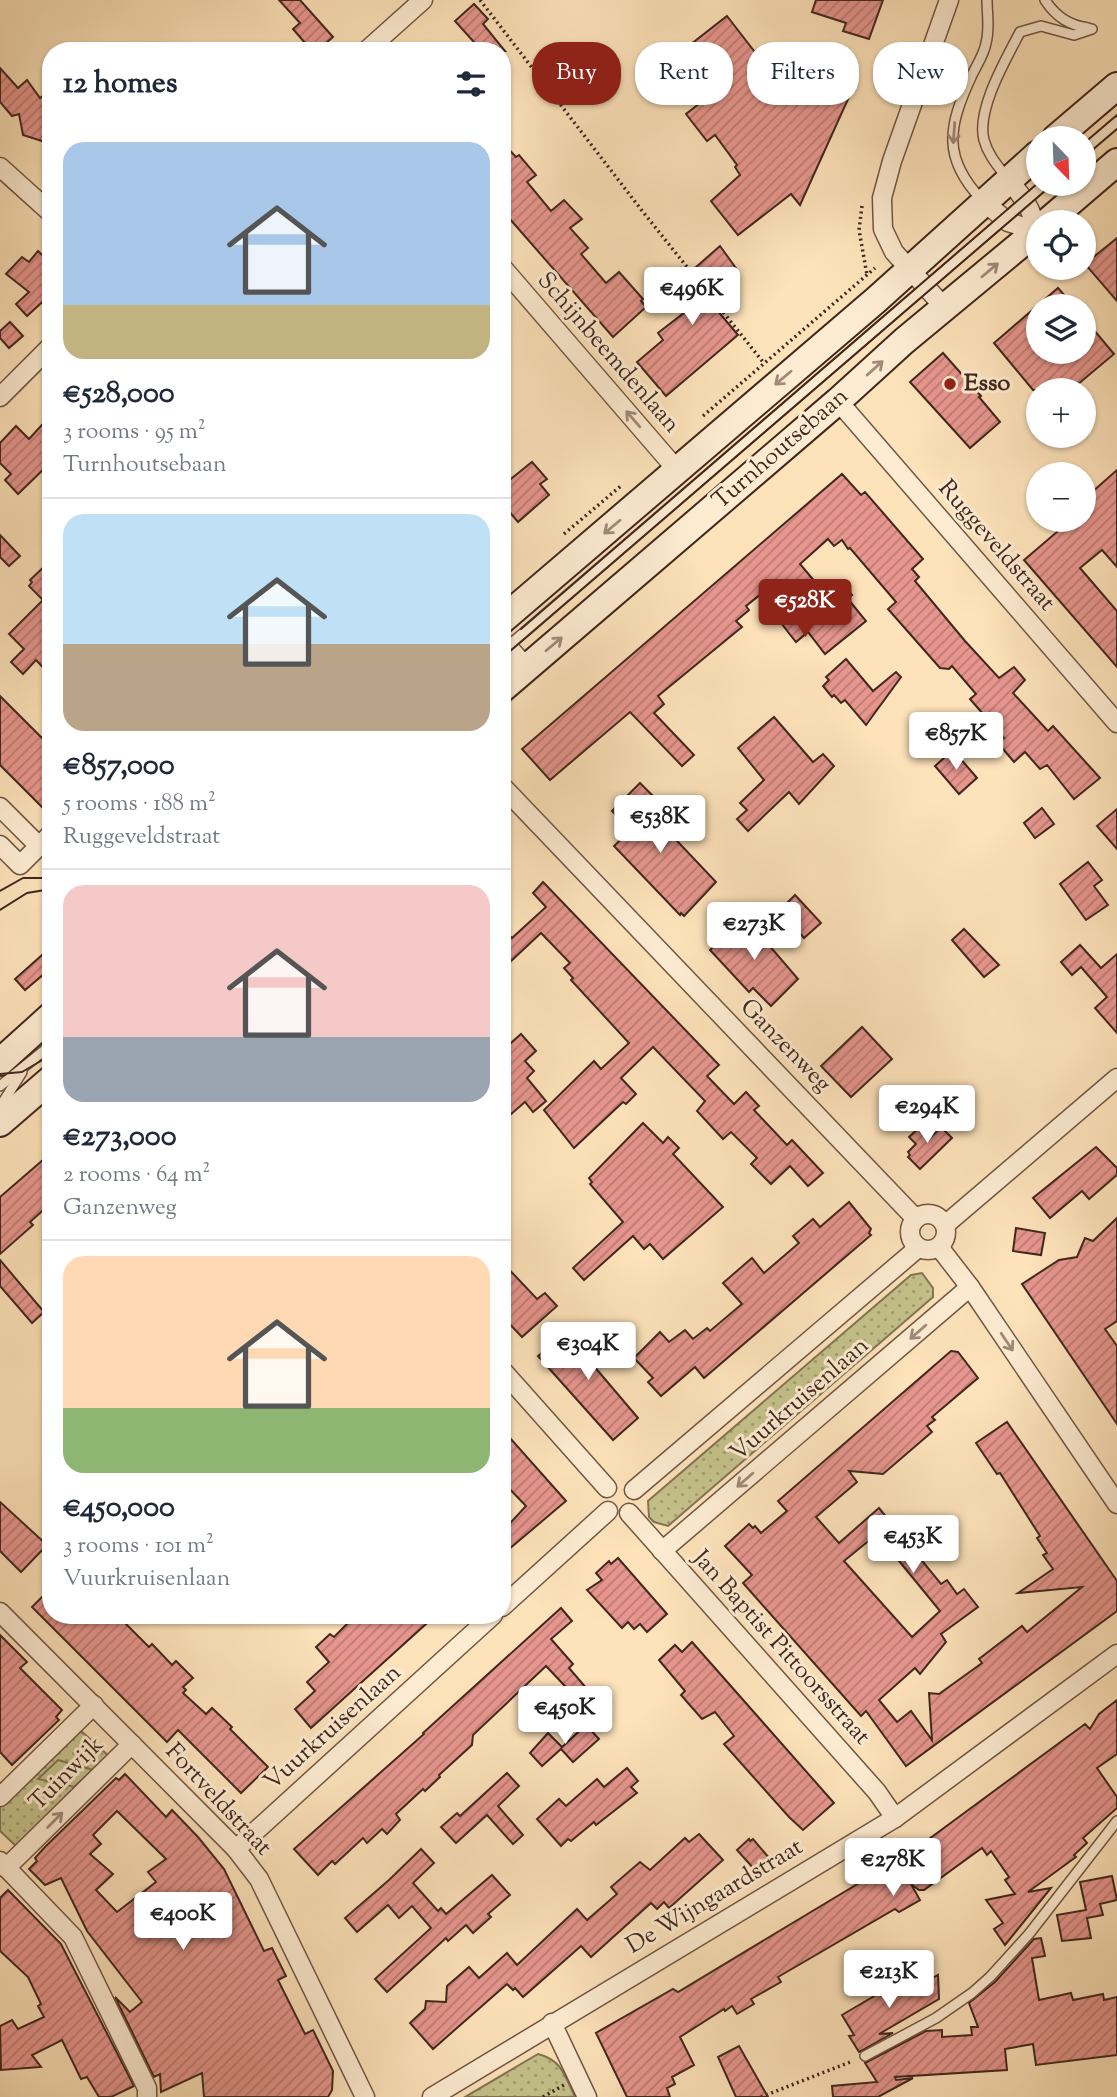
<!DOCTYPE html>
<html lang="en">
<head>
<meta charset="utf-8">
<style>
  body { margin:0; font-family:"Sorts Mill Goudy",serif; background:#f6f6f7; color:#1f2937; height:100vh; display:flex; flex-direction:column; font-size:26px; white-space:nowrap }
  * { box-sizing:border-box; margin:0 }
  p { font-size:23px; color:#747a83 }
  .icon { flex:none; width:38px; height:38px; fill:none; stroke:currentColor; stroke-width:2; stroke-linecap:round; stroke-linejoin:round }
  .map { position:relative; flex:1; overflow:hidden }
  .sheet { position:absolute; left:42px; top:42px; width:469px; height:1582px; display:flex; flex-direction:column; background:#fff; border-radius:28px; box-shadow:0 2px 5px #0004 }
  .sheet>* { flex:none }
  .top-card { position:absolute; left:532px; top:42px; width:480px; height:63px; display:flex; gap:14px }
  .needle { width:46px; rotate:157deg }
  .buttons { position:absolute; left:1026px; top:126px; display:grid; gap:14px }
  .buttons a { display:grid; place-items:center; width:70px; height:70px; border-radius:50%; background:#fff; box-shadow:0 2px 5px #0004; font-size:35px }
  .price { position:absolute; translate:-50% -60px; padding:0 16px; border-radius:7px; background:#fff; color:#222; font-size:23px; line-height:46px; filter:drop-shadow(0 2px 4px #0008) }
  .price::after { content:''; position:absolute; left:50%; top:42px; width:21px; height:16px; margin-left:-10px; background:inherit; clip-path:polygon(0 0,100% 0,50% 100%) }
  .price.on { background:#8f2418; color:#fff }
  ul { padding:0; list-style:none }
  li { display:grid; align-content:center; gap:14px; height:371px; padding:0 21px }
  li+li { border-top:2px solid #e0e1e3 }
  li span { display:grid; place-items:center; height:217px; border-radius:21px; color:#555 }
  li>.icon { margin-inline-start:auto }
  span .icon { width:126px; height:126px; fill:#fffc; stroke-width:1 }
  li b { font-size:30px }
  h2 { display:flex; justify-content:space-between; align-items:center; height:84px; padding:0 21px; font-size:30px }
  .tag { padding:0 24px; border-radius:28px; background:#fff; box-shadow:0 2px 5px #0004; font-size:24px; line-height:63px }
  .tag.on { background:#8f2418; color:#fff }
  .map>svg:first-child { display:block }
  .grass { fill:url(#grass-dots); stroke:#837454; stroke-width:2 }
  .garden { fill:#c5c28b; stroke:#837454; stroke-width:2 }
  .building { fill:url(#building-hatch); stroke:#41271d; stroke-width:2; fill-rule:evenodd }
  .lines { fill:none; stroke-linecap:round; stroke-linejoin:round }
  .lane-casing { stroke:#705644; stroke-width:12 }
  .street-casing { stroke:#705644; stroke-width:21 }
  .secondary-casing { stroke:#41271d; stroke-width:30 }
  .path { stroke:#41271d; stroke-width:3.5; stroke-dasharray:2 3.5; stroke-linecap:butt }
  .lane { stroke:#feecd2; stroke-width:9 }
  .street { stroke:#feecd2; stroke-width:18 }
  .secondary { stroke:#feecd2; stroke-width:26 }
  .tram { stroke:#41271d; stroke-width:2 }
  .oneway { stroke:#a08a78 }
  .poi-dot { fill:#8f2418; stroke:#feecd2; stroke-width:2.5 }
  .labels { text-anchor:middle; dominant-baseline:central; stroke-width:6; stroke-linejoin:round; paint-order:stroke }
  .street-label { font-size:24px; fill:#41271d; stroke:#feecd2 }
  .poi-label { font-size:24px; font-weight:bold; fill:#41271d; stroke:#feecd2; text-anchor:start }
</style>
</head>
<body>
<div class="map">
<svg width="1117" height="2097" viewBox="0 0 1117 2097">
  <defs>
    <pattern id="grass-dots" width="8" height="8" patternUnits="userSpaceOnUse" patternTransform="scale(1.75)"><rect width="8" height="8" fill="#c5c28b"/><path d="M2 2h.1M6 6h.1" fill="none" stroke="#a29e71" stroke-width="1.8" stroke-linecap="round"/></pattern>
    <pattern id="building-hatch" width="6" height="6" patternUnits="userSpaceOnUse" patternTransform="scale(1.75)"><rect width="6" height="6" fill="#e7968e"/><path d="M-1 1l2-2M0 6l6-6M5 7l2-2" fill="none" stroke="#bd7a73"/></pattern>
  </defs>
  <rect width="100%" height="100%" fill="#fde2ba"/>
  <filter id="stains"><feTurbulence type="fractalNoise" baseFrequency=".00286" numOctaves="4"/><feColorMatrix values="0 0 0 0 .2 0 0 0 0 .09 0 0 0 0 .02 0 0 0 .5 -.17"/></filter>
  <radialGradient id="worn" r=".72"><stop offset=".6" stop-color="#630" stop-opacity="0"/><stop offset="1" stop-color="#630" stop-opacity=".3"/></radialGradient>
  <g class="grass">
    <path d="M922,1273L933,1288V1297L668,1526L654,1522L649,1517L648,1501L911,1275Z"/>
    <path d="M80,1730L110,1757L16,1846L0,1831V1806Z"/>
    <path d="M538,2054C562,2060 565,2076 575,2097H465Z"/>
  </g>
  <path class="garden" d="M58,1760L93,1770L74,1787L38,1779Z"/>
  <g class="building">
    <path d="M279,0H300L333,37L317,51H312L293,29L300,23Z"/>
    <path d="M816,0H883L869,39L843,31L846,23L812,12Z"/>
    <path d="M474,4L488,19L483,24L505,51H482L455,21Z"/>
    <path d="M727,16L792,100L814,81L849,97L800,205L791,194L738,235L711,201L740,175L735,167L737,165L715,135L707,141L686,114L713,93L681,52Z"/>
    <path d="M0,68L18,88L27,80L40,98L51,89V134L48,143L23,135L19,114L12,116L0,102Z"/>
    <path d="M502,142L516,157L519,155L536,175L527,182L551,211L564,200L582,219L570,228L588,248L581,254L606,283L619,272L643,299L641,301L646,307L613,337L502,210Z"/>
    <path d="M1117,238V301L1085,264Z"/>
    <path d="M720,246L738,271L705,296L738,335L666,396L637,362L663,340L658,333L694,305L671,276L681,268L687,275Z"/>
    <path d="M38,251L51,263V294L27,316L16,304L29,292L6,274L22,257L29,262Z"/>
    <path d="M1058,288L1074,306H1038V352H1083V317L1114,354L1071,390H1033L994,343Z"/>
    <path d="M10,322L23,336L9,348L0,338V331Z"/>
    <path d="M943,353L981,396L979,397L1000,422L970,448L910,382Z"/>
    <path d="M51,415V462L18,494L5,480L11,474L0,463V443L16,426L29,439Z"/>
    <path d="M532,462L547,479L540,484L549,495L518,522L502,503V486Z"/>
    <path d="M1117,470V567L1102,550L1080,568L1117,611V667L1024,560L1071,520H1083V500Z"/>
    <path d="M842,474L861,495L865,492L923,559L912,569L919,577L915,581L965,641L999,678L1014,667L1025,680L1013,693L1048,731L1053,726L1100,778L1074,799L1047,765L1040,769L1025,752L1014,762L998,743L1004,738L970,699L976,694L952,666L949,669L940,668L888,609L896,602L850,548L848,549L842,540L834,546L828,539L800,564L827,596L842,584L852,595L848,599L866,621L825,654L808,632L796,642L788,632L782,624L799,608L784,591L779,595L771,586L746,606L749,610L736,621L742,627L658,696L664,704L654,713L694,755L682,766L630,712L550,780L522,749Z"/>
    <path d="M0,535L20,556L9,566L0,557Z"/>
    <path d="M51,560V676L36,660L23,674L11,662L24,649L9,634L43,600L29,586L32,582L30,580Z"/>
    <path d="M846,659L873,691L896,672L901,677L866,725L845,700L841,703L834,695L832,697L823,686L829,680L826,677Z"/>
    <path d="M0,696L51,747V816L0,765Z"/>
    <path d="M774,717L813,762L823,754L834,766L799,804L789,792L748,831L737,819L747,810L740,803L764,780L738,748Z"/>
    <path d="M953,750L977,778L959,794L935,766Z"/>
    <path d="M640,783L653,796L643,805L716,882L684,916L681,913L680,915L614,846L631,830L612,811Z"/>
    <path d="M1042,808L1054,824L1035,838L1024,823Z"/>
    <path d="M1117,809V849L1097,826Z"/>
    <path d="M1088,862L1102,880L1094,886L1108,905L1086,920L1060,884Z"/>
    <path d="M543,882L719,1065L707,1076L734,1104L746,1092L759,1106L754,1110L787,1145L792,1140L823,1173L808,1186L790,1166L771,1184L751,1164L757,1158L731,1132L723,1139L697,1111L705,1101L653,1047L621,1078L636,1094L626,1104L623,1102L574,1148L544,1110L594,1061L601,1069L629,1043L571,980L573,978L564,968L570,963L541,933L510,962L502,953V928L512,938L546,907L533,893Z"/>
    <path d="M795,895L821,923L804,938L780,910Z"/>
    <path d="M744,916L798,979L771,1006L753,988L749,992L710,950Z"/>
    <path d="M964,929L999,965L984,977L952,940Z"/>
    <path d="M1080,945L1101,968L1117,954V1033L1095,1008L1107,997L1081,967L1072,975L1061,962Z"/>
    <path d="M51,947V968L25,990L15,979Z"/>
    <path d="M862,1027L892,1059L851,1097L821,1066Z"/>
    <path d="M521,1034L536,1051L525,1061L534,1071L527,1078L546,1101L533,1112L525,1102L502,1122V1051Z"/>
    <path d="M643,1123L663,1143L668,1137L679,1148L673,1154L723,1207L663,1259L650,1244L644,1249L633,1236L584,1280L573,1268L623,1222L590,1184L592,1182L589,1178Z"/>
    <path d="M922,1125L932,1136L941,1127L952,1138L920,1169L908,1157L910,1155L908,1152L916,1144L909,1137Z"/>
    <path d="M1096,1147L1117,1168V1175L1089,1199L1082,1191L1050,1218L1033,1198Z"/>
    <path d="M51,1153V1203L30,1222L33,1225L0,1254V1197Z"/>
    <path d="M849,1202L871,1229L869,1233L871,1235L704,1378L695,1367L661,1396L648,1382L653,1378L634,1358L660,1332L669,1342L685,1330L693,1339L707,1328L710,1331L742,1304L723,1283L752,1258L764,1273L799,1243L793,1236L813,1219L820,1227Z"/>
    <path d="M1117,1218V1321L1105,1329L1117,1346V1424L1022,1284L1059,1260L1077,1257L1085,1238L1093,1241Z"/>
    <path d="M1016,1228L1045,1233L1041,1255L1013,1251Z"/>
    <path d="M0,1260L44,1312L32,1323L0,1286Z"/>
    <path d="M502,1262L537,1299L545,1293L557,1306L522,1337L502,1316Z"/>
    <path d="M574,1327L601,1357L593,1365L638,1418L613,1440L538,1356Z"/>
    <path d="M951,1351L958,1352L978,1378L932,1417L935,1420L927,1426L932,1432L883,1474L849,1471L857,1482L816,1517L839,1543L879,1508L941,1584L947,1580L957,1594L964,1589L978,1607L941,1634L946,1642L920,1674L915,1668L879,1700L897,1722L911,1711L932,1740L929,1693L939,1694L982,1663L979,1659L1022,1626L1027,1632L1082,1587L1018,1593L1053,1569L1043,1555L1047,1553L1037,1538L1040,1536L1000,1473L997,1474L976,1443L1007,1422L1117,1581V1611L906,1766L866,1711L861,1716L743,1583L752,1575L725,1546L749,1524L753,1528L755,1526L761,1533L787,1511L778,1501ZM877,1534L940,1611L912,1637L844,1561Z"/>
    <path d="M502,1429L566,1501L502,1555V1532L526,1506L502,1481Z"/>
    <path d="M0,1502L47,1545L21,1572L0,1551Z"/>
    <path d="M618,1558L667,1614L647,1632L640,1624L634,1629L628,1622L622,1628L587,1590L602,1580L596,1573L609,1561L611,1564Z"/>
    <path d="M51,1588V1615H117L149,1647L152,1644L172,1665L176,1661L193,1678L183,1687L186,1690L183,1693L206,1714L212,1708L232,1727L230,1729L268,1767L241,1793L178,1730L167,1742L32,1607Z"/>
    <path d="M561,1608L572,1621L551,1639L573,1664L569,1668L611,1717L602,1725L595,1718L587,1725L572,1709L580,1702L546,1666L473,1735L472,1745L439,1775L440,1777L425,1791L423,1789L396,1814L400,1820L387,1834L382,1829L367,1843L363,1838L335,1864L332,1861L318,1875L294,1849L424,1734L423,1733Z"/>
    <path d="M356,1615H436L311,1728L295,1709L315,1691L307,1682L329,1662L316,1647L330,1634L334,1637Z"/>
    <path d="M0,1635L27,1662L20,1668L62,1710L56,1717L59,1720L12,1765L0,1752Z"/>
    <path d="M692,1642L834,1803L803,1830L789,1817L724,1744L734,1736L715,1712L702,1719L681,1695L685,1691L659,1660L675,1645L682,1652Z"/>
    <path d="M1117,1700V1754L1097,1768L1117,1797V1808L1083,1838L1087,1843L1074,1855L1076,1857L1028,1892L1051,1888L1005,1945L994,1929L1003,1923L986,1900L1015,1894L1005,1880L1009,1877L991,1851L987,1855L982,1848L924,1890H919L911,1884L920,1900L899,1912L895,1909L778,1977L781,1982L751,1999L754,2004L737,2014L732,2006L725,2011L724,2009L680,2037L694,2065L672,2077L675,2084L667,2088L670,2097H627L596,2033L673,1989L678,1992L914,1850L1085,1724L1090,1729L1099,1714Z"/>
    <path d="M586,1725L599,1739L573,1762L561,1749L542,1766L530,1753L548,1733L562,1747Z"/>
    <path d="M627,1768L638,1781L631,1787L637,1793L596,1825L594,1822L571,1841L568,1839L561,1846L537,1819L559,1799L566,1806L597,1779L604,1787Z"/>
    <path d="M507,1773L519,1786L498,1806L523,1835L513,1844L487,1815L456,1843L441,1827L457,1813L460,1816Z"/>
    <path d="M125,1774L166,1817L172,1810L198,1837L224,1869L264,1951L272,1948L286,1976L278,1980L305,2034L313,2030L333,2071L332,2090L328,2097H204L202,2073L161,2092L160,2074L154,2077L115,1997L130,2012L142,2002L87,1931L61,1878L45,1885L29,1869L37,1861L35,1858L45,1847L116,1778L119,1780ZM117,1811L166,1859L148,1872L156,1882L117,1912L96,1890L113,1874L90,1854L101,1844L93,1835Z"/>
    <path d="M699,1834L723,1860L669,1908L664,1902L657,1909L651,1903L591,1957L581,1946L523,1997L515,1988L513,1990L507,1984L433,2049L410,2023L425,2009L426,2001L446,2002L447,1986L469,1967L479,1978L507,1953L517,1965L577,1909L587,1920L617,1894L611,1887L640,1862L650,1870L685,1838L689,1842Z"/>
    <path d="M749,1839L750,1841L753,1839L770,1859L754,1869L737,1850Z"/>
    <path d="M421,1849L434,1863L413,1883L438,1911L441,1908L446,1914L492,1875L510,1895L488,1914L491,1917L473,1933L466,1925L448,1941L446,1938L387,1992L375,1979L431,1928L412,1906L399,1918L388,1905L357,1932L345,1918L389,1880Z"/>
    <path d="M1112,1876L1117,1900L1100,1904L1103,1915L1087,1918L1091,1938L1062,1941L1057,1915L1086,1910L1080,1882Z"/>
    <path d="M8,1890L61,1944L134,2086L111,2097H99L87,2077L81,2079L62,2040L32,2055L41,2067L1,2070L0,2026L12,2020L18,2029L44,2017L38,2006L41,2004L28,1977L0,1951V1898Z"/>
    <path d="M1041,1938L1045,1956L1032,1958L1039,2000L1071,1993L1073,2000L1103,1994L1104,2000L1117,1997V2055L1036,2065L1033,2044L1005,2049L1007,2070L895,2077L896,2080L913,2078L878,2097H833L832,2086L877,2082L865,2063L926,2031L942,2030V2037L972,2035L971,2027H978L969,2003L995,1982L1034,1939Z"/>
    <path d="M938,1975L939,1999L879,2034L893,2033L859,2052L849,2036L854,2035L842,2015L898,1982L901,1986L916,1978L920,1985Z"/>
    <path d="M739,2046L768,2097H736L718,2057Z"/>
  </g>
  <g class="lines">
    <defs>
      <g id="lane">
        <path d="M1045,0C1056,17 1069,25 1088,28"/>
        <path d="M1083,151L1117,122"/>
        <path d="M1007,178C998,166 988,155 984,140C976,110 1006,59 1020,32L1041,26L1074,35L1092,29"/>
        <path d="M982,200C942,158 948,127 971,77C976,66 984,55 986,43C990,28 987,15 987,0"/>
        <path d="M506,648L1045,184"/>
        <path d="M0,1086L51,1045"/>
        <path d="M0,1107L22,1072"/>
        <path d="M865,2056L936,2018L972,1993L990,1977L1029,1934L1117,1821"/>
      </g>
      <g id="street">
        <path d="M366,51L423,0"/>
        <path d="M0,167L51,213"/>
        <path d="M983,201L1008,222L1036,231C1033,209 1022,196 1008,179"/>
        <path d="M502,267L678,471"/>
        <path d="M945,308L894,252L883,229L882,198L892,161L949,0"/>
        <path d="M0,397L51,346"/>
        <path d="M838,401L1117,723"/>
        <path d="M502,640L526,667"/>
        <path d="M502,786L916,1219"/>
        <path d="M0,807L39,846"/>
        <path d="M0,845L20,865L51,834"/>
        <circle cx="928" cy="1232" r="18"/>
        <path d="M945,1225L1117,1078"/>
        <path d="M939,1247L970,1287L1117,1504"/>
        <path d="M502,1370L607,1488"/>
        <path d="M634,1490L918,1248"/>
        <path d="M629,1513L877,1792L895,1818"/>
        <path d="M662,1551L970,1287"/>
        <path d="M502,1607L608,1511"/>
        <path d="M0,1612L236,1849L259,1879L365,2097"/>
        <path d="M0,1797L94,1705"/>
        <path d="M236,1849L493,1615"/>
        <path d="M0,1861L73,1937L147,2088V2097"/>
        <path d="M6,1868L132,1744"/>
        <path d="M552,2023L587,2097"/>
        <path d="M432,2097L895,1818L1117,1654"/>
      </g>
      <g id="secondary">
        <path d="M1056,138L1117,86"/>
        <path d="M1047,222L1117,162"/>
        <path d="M502,620L876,300L1038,154"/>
        <path d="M502,689L838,401L904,341L1038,230"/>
        <path d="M0,1062L51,1016"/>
        <path d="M0,1123L51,1079"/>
      </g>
    </defs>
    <use href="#lane" class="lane-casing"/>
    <use href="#street" class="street-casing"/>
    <use href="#secondary" class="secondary-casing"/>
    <g class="path">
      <path d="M480,0L643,212L763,362"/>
      <path d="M862,206L859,230L867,275"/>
      <path d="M703,416L875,268"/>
      <path d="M564,534L622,485"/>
      <path d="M543,2097L564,2085"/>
      <path d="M761,2097L853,2061"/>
    </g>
    <use href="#lane" class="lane"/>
    <use href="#street" class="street"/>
    <use href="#secondary" class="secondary"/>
    <g class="tram">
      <path d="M1083,144L1117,115"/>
      <path d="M1083,158L1117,129"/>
      <path d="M521,629L1038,183"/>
      <path d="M502,658L1053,184"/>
      <path d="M0,891L23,878H51"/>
      <path d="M0,910L27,893L51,889"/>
      <path d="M0,1074L22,1072L51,1055"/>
    </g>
  </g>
  <defs><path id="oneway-shaft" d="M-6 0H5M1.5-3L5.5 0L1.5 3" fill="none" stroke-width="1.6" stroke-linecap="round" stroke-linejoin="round" transform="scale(1.75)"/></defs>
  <g class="oneway">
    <use href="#oneway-shaft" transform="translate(954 133) rotate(94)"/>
    <use href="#oneway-shaft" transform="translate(990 270) rotate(-40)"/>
    <use href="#oneway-shaft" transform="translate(875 368) rotate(-42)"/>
    <use href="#oneway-shaft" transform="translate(783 378) rotate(140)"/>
    <use href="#oneway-shaft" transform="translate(633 419) rotate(-131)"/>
    <use href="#oneway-shaft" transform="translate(612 527) rotate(140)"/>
    <use href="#oneway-shaft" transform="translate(554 644) rotate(-40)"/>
    <use href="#oneway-shaft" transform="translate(918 1332) rotate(139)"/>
    <use href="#oneway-shaft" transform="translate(1007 1342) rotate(56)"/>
    <use href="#oneway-shaft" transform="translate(745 1480) rotate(139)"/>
    <use href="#oneway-shaft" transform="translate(55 1820) rotate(-45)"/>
  </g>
  <circle class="poi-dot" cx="950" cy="384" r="7"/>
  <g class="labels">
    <g class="street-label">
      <text transform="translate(608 353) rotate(49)">Schijnbeemdenlaan</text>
      <text transform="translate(781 449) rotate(-41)">Turnhoutsebaan</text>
      <text transform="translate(996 546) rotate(49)">Ruggeveldstraat</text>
      <text transform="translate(785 1046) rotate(46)">Ganzenweg</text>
      <text transform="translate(800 1400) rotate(-41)">Vuurkruisenlaan</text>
      <text transform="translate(781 1648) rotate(48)">Jan Baptist Pittoorsstraat</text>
      <text transform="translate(333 1728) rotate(-42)">Vuurkruisenlaan</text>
      <text transform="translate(67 1774) rotate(-45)">Tuinwijk</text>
      <text transform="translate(218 1800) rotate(47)">Fortveldstraat</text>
      <text transform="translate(715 1897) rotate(-31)">De Wijngaardstraat</text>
    </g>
    <g class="poi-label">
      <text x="964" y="384">Esso</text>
    </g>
  </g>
  <rect width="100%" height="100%" filter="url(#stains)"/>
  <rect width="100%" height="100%" fill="url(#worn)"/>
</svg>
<div class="buttons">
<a><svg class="needle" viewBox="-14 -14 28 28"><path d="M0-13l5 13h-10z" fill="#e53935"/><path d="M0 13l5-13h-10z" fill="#747a83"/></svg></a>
<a><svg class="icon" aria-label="locate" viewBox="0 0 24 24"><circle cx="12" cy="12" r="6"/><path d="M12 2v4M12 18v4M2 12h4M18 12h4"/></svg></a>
<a><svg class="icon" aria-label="layers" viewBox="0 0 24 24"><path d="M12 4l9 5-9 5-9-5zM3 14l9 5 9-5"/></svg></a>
<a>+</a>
<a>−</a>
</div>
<b class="price" style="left:692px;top:327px">€496K</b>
<b class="price on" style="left:805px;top:639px">€528K</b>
<b class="price" style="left:956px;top:772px">€857K</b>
<b class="price" style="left:660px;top:855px">€538K</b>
<b class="price" style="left:754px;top:962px">€273K</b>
<b class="price" style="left:927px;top:1145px">€294K</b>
<b class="price" style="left:588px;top:1382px">€304K</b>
<b class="price" style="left:913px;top:1575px">€453K</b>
<b class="price" style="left:565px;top:1746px">€450K</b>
<b class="price" style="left:893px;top:1898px">€278K</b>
<b class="price" style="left:183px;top:1952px">€400K</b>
<b class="price" style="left:889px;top:2010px">€213K</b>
<div class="top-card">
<a class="tag on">Buy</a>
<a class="tag">Rent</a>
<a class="tag">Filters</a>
<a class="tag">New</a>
</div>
<section class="sheet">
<h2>12 homes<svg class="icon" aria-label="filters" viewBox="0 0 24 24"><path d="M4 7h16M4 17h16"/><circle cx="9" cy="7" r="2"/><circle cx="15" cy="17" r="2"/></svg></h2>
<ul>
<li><span style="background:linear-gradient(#a9c7e8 75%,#c2b280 0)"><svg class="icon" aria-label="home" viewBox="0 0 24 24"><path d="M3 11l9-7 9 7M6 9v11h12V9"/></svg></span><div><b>€528,000</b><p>3 rooms · 95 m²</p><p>Turnhoutsebaan</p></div></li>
<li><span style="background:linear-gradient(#bfe0f5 60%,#b9a48a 0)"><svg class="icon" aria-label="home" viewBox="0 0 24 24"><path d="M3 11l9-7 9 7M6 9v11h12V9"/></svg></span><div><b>€857,000</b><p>5 rooms · 188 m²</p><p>Ruggeveldstraat</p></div></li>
<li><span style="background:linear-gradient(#f6c9c9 70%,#9aa5b1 0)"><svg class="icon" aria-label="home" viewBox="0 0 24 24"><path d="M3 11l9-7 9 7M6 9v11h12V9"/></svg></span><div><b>€273,000</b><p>2 rooms · 64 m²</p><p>Ganzenweg</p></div></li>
<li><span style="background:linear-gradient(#ffd9b3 70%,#8fb573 0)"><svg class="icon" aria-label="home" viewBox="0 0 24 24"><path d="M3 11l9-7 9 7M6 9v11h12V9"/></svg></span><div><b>€450,000</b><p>3 rooms · 101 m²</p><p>Vuurkruisenlaan</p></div></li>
</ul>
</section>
</div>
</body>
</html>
